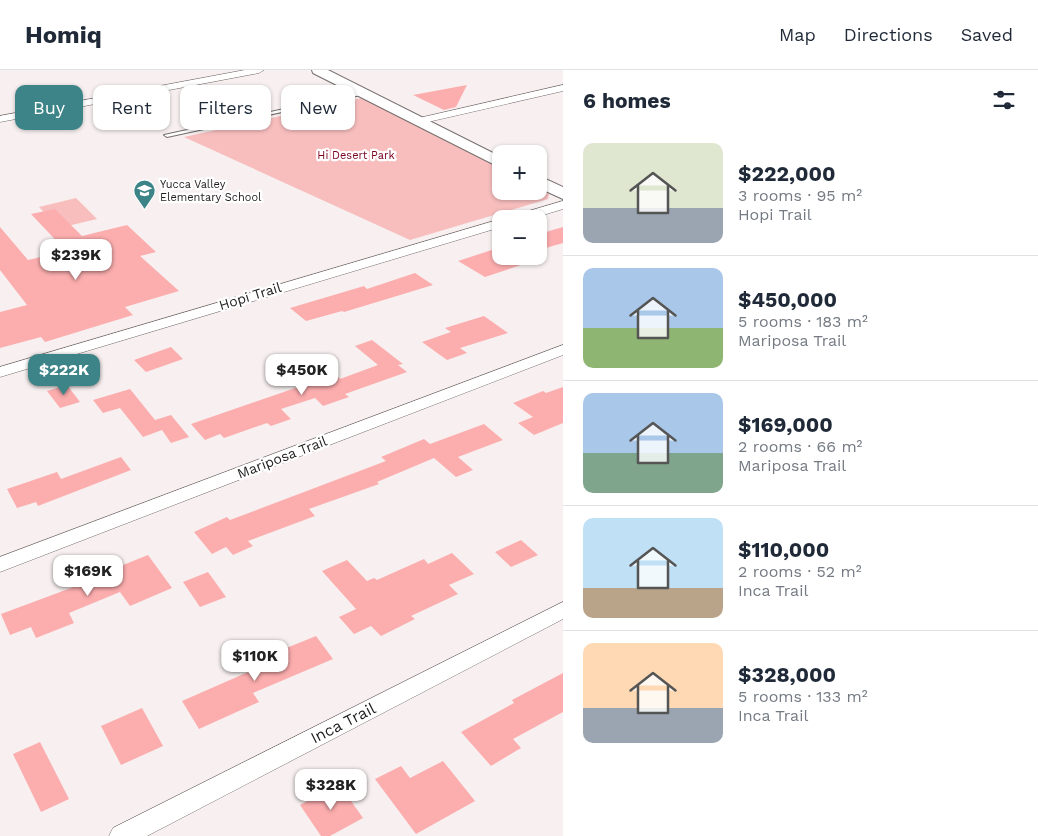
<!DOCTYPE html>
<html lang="en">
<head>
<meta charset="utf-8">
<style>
  body { margin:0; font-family:"Work Sans",sans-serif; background:#f2f2f3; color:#1f2937; height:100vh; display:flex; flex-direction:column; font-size:19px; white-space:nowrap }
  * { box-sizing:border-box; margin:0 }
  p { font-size:16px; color:#747a83 }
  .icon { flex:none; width:28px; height:28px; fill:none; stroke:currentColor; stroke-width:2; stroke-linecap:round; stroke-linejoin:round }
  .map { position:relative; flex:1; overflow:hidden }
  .details { display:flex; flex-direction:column; background:#fff; width:475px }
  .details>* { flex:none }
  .hud { position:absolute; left:15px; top:15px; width:472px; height:45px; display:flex; gap:10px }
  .controls { position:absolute; left:492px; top:75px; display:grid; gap:10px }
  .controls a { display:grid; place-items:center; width:55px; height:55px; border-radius:10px; background:#fff; box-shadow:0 1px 4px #0004; font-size:25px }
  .price { position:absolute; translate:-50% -42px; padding:0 11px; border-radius:10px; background:#fff; color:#222; font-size:16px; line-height:32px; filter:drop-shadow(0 1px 2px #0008) }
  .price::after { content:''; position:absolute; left:50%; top:30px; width:15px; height:11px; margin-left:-8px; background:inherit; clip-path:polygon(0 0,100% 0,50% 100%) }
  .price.current { background:#3c8487; color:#fff }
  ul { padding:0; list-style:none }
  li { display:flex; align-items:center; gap:15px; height:125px; padding:0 20px }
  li+li { border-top:1px solid #e0e1e3 }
  li span { display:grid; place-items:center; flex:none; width:140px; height:100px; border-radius:10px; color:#555 }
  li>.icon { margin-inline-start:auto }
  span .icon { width:60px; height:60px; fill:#fffc; stroke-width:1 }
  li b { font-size:21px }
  h2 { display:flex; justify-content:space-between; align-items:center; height:60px; padding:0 20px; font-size:21px }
  .pill { padding:0 18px; border-radius:10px; background:#fff; box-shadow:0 1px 4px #0004; font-size:18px; line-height:45px }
  .pill.current { background:#3c8487; color:#fff }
  header { display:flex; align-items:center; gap:30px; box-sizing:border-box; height:70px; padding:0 25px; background:#fff; border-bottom:1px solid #e0e1e3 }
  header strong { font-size:24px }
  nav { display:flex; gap:28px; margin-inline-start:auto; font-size:18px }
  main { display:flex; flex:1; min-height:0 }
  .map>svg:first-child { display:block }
  .green { fill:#f8bebe }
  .building { fill:#fcadae }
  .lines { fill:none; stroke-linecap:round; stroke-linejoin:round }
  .lane-casing { stroke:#746d6c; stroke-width:2 }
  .street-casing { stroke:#746d6c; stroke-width:1 }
  .secondary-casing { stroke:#746d6c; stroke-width:2 }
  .lane { fill:#fff; fill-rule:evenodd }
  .street { fill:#fff; fill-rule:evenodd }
  .secondary { fill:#fff; fill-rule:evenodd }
  .labels { text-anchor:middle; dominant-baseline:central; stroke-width:4.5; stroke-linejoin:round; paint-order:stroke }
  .far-park-label { font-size:11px; fill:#78001d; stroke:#fff }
  .far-poi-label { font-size:11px; fill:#1f1d1d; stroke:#fff; text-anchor:start }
  .street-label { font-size:14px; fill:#1f1d1d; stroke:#fff }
  .near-street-label { font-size:16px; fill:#1f1d1d; stroke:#fff }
</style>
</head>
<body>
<header>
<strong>Homiq</strong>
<nav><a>Map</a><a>Directions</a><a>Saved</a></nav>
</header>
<main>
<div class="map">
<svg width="563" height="766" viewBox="0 0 563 766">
  <rect width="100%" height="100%" fill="#f8f0f0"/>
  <g class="green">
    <path d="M362,28L501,99V121H539V119L549,124L548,129L410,170L184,67Z"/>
    <path d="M76,128L97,149L59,158L39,137Z"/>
  </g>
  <g class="building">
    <path d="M467,15L456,37L444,40L413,25Z"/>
    <path d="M55,139L82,166L127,155L156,182L140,186L179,221L125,237L133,245L45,272L41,267L0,278V242L27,235L0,200V157L28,190L66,181L31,144Z"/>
    <path d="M563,157V173L539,180V164Z"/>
    <path d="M501,177V186H539V189L485,207L458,191Z"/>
    <path d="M415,203L433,215L344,242L342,241L306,251L290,238L364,216L367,219Z"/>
    <path d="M484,246L508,263L460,278L467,283L447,290L422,272L451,262L445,258Z"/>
    <path d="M372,270L403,294L398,295L407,302L345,324L349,327L323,336L315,328L281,339L291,349L271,356L267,353L224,368L220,364L205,370L191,354L336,304L340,309L378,295L355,276Z"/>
    <path d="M171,277L183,289L146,302L134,290Z"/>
    <path d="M67,315L80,332L60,338L47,321Z"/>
    <path d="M563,317V353L534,365L518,353L533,347L513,333L543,321L546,323Z"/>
    <path d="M130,319L155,350L171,345L189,367L171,373L162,360L143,367L120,338L103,343L93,330Z"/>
    <path d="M484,354L503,370L458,387L473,400L456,407L434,388L377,412L379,414L309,439L315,446L248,471L253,476L233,485L226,477L212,484L194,462L227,447L230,450L386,391L381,387L424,369L430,374Z"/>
    <path d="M121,387L131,400L38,436L36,432L17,438L7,419L57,402L61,409Z"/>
    <path d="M521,470L538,485L511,497L495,482Z"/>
    <path d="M452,483L474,504L449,515L458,524L411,546L415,549L381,566L371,556L354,564L339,547L356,539L322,501L347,490L367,511L374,508L377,510L424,489L428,494Z"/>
    <path d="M148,485L172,518L130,536L120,522L69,543L74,553L36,568L31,557L10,565L1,544L79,515L78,513Z"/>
    <path d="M208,502L226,527L200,537L183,512Z"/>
    <path d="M316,566L333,589L253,623L259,632L199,659L182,631L255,599L250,593Z"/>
    <path d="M563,603V642L513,669L521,678L491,696L461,662L514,633L512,630Z"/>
    <path d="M142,638L163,676L121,695L101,656Z"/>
    <path d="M40,672L69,729L41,742L13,684Z"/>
    <path d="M443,691L475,731L416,764L375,709L401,696L410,708Z"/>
    <path d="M339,714L363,748L330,766H321L300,735Z"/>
  </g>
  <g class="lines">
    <defs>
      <path id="lane" d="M363,22L365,23V24L167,67L164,65Z"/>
      <g id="street">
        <path d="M245,0H264L259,3L0,52V46Z"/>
        <path d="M563,15V21L419,54L414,51L419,48Z"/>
        <path d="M563,131V139L530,149H510L512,146Z"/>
        <path d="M501,149V157L0,307V297Z"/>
        <path d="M563,275V285L0,502V487Z"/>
        <path d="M563,532V549L147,766H109L113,758Z"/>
      </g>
      <g id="secondary">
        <path d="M312,0H328L501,87V98L313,3Z"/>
        <path d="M539,106L563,117V129L539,118Z"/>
      </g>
    </defs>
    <use href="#lane" class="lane-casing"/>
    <use href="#street" class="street-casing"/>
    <use href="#secondary" class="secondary-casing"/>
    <use href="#lane" class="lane"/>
    <use href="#street" class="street"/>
    <use href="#secondary" class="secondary"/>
  </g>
  <defs>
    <symbol id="school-pin" viewBox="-11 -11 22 30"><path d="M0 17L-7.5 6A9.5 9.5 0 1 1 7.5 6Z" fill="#3c8487" stroke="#fff"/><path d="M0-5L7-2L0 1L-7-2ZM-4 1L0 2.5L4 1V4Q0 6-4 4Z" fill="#fff"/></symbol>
  </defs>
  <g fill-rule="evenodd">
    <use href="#school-pin" x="132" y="108" width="25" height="34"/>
  </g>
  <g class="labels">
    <g class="far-park-label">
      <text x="356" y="85">Hi Desert Park</text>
    </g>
    <g class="far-poi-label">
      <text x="160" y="114">Yucca Valley<tspan x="160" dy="13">Elementary School</tspan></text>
    </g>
    <g class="street-label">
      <text transform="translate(250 226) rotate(-17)">Hopi Trail</text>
      <text transform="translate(282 387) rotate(-21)">Mariposa Trail</text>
    </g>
    <g class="near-street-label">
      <text transform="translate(343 653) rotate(-27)">Inca Trail</text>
    </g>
  </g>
</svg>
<div class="controls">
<a>+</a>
<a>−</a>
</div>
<b class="price" style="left:76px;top:211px">$239K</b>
<b class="price current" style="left:64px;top:326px">$222K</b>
<b class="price" style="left:302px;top:326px">$450K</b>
<b class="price" style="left:88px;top:527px">$169K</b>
<b class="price" style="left:255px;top:612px">$110K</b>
<b class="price" style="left:331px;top:741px">$328K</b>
<div class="hud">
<a class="pill current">Buy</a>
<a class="pill">Rent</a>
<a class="pill">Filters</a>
<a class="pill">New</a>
</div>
</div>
<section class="details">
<h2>6 homes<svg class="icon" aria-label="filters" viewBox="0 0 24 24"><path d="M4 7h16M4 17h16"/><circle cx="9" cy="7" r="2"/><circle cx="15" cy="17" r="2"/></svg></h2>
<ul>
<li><span style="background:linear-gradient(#dfe7d0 65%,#9aa5b1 0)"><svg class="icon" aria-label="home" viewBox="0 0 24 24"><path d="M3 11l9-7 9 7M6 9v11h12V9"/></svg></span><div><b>$222,000</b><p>3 rooms · 95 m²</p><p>Hopi Trail</p></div></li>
<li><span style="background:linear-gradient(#a9c7e8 60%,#8fb573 0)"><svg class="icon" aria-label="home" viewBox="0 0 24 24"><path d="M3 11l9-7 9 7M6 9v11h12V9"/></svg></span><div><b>$450,000</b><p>5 rooms · 183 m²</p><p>Mariposa Trail</p></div></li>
<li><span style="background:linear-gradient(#a9c7e8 60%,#7fa58c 0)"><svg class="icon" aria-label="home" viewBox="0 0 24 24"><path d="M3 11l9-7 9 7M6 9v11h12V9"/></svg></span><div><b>$169,000</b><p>2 rooms · 66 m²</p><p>Mariposa Trail</p></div></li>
<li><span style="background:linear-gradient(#bfe0f5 70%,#b9a48a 0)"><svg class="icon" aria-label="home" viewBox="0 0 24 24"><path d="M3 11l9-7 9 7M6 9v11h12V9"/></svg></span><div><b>$110,000</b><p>2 rooms · 52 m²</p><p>Inca Trail</p></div></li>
<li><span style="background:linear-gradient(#ffd9b3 65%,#9aa5b1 0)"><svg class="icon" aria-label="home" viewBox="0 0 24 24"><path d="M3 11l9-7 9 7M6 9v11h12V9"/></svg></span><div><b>$328,000</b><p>5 rooms · 133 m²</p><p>Inca Trail</p></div></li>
</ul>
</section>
</main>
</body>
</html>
